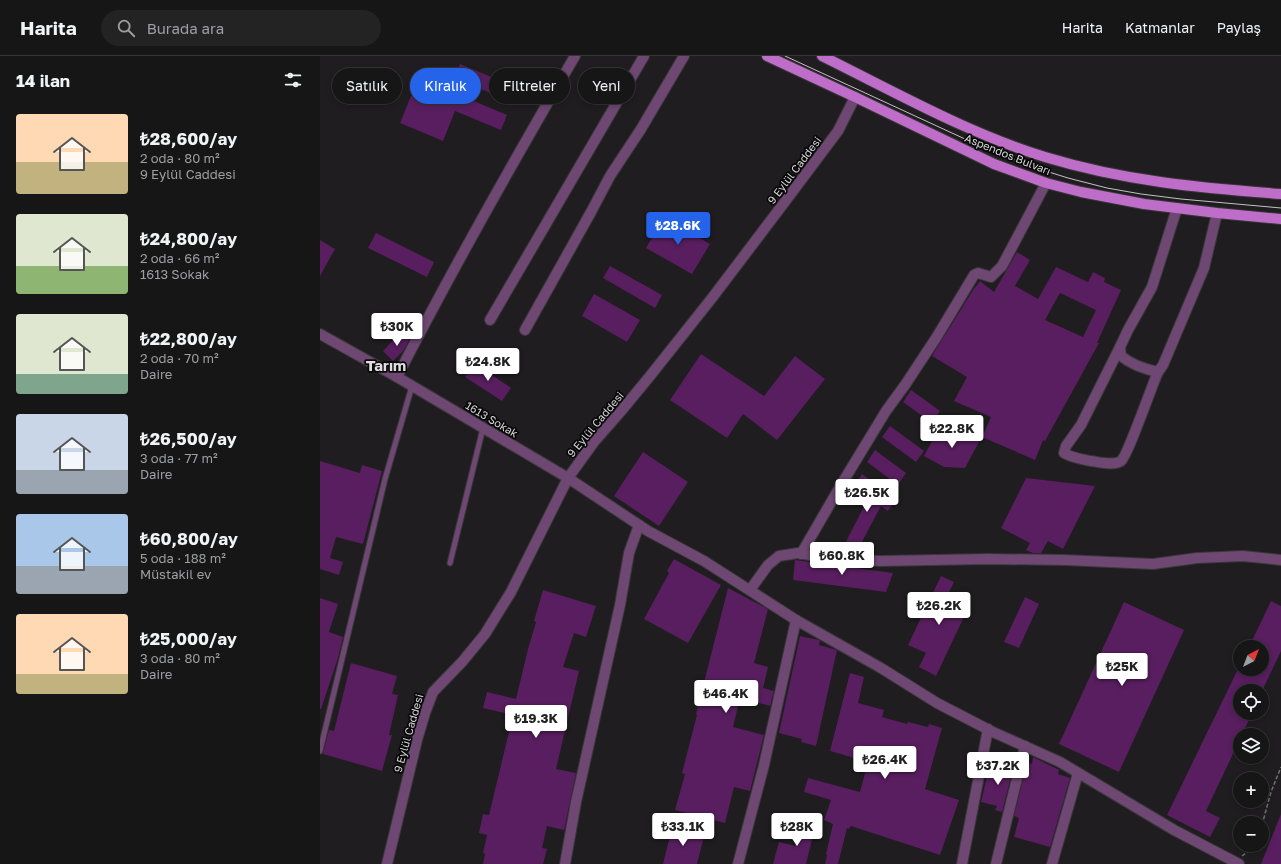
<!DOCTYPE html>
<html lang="tr">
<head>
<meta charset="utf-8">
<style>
  body { margin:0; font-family:"Golos Text",sans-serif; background:#242324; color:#f1f3f6; height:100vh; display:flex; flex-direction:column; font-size:15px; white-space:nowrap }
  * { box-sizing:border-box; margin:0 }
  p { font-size:13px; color:#9e9fa1 }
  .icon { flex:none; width:22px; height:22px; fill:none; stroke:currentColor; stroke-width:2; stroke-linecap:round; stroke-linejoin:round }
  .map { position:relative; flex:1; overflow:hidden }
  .details { display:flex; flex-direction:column; background:#171617; width:320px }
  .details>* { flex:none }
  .banner { position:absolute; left:12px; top:12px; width:380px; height:36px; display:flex; gap:8px }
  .needle { width:26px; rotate:42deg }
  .buttons { position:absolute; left:913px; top:584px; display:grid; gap:8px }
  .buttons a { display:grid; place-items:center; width:36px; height:36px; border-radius:50%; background:#171617; box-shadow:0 2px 6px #0003,0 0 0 1px #363536; font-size:20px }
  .price { position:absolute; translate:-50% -34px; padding:0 9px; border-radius:4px; background:#fff; color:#222; font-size:13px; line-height:26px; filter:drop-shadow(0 1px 2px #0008) }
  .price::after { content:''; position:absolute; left:50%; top:24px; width:12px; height:9px; margin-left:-6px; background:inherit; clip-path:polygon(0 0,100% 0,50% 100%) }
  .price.current { background:#2563eb; color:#fff }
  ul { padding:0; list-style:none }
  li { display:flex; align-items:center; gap:12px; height:100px; padding:0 16px }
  li span { display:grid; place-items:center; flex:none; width:112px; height:80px; border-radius:4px; color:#555 }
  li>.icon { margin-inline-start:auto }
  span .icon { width:48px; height:48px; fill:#fffc; stroke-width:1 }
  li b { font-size:17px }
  h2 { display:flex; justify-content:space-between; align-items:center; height:48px; padding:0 16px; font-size:17px }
  .pill { padding:0 14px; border-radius:18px; background:#171617; box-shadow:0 2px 6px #0003,0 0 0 1px #363536; font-size:14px; line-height:36px }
  .pill.current { background:#2563eb; color:#fff }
  header { display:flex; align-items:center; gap:24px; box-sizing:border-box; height:56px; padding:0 20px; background:#171617; border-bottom:1px solid #363536 }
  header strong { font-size:19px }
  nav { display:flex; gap:22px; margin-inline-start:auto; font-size:14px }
  .search { width:280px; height:36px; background:#242324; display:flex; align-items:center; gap:10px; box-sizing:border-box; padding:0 14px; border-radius:22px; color:#9e9fa1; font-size:15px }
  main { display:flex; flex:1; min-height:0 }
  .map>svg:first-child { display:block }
  .building { fill:#581e5f; fill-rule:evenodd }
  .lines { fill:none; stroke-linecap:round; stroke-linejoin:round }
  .service-casing { stroke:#393739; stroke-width:7 }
  .minor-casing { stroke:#393739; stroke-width:12 }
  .primary-casing { stroke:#393739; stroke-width:12 }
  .path { stroke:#727072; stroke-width:1.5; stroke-dasharray:4 2; stroke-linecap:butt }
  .service { stroke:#6e4772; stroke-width:5 }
  .minor { stroke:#6e4772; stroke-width:10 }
  .primary { stroke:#be6ec8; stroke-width:10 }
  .tram { stroke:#c2c1c3; stroke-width:1 }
  .labels { text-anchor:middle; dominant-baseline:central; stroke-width:3.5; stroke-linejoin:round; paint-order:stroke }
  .street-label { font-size:11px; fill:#d6d5d7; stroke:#090809 }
  .district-label { font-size:15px; font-weight:bold; fill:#e1dfe2; stroke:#090809 }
</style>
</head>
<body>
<header>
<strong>Harita</strong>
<div class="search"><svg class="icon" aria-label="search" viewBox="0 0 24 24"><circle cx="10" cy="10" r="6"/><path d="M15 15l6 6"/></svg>Burada ara</div>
<nav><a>Harita</a><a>Katmanlar</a><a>Paylaş</a></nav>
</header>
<main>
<section class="details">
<h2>14 ilan<svg class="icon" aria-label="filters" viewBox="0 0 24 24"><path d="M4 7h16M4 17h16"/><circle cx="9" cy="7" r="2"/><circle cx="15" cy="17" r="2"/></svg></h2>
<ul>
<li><span style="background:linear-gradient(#ffd9b3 60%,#c2b280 0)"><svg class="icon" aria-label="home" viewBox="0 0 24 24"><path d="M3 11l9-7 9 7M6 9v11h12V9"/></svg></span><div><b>₺28,600/ay</b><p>2 oda · 80 m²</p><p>9 Eylül Caddesi</p></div></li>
<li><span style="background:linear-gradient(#dfe7d0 65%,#8fb573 0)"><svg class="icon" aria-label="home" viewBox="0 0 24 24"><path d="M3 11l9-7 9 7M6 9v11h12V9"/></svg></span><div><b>₺24,800/ay</b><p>2 oda · 66 m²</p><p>1613 Sokak</p></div></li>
<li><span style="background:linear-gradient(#dfe7d0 75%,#7fa58c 0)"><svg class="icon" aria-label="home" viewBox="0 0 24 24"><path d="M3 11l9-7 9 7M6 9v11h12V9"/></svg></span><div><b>₺22,800/ay</b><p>2 oda · 70 m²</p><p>Daire</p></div></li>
<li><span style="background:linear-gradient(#c9d6e8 70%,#9aa5b1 0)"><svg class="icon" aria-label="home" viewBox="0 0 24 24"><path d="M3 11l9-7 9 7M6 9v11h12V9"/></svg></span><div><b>₺26,500/ay</b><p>3 oda · 77 m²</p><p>Daire</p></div></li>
<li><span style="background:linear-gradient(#a9c7e8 65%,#9aa5b1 0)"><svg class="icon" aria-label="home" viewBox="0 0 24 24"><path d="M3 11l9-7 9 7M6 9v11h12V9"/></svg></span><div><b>₺60,800/ay</b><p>5 oda · 188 m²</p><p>Müstakil ev</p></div></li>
<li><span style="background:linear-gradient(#ffd9b3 75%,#c2b280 0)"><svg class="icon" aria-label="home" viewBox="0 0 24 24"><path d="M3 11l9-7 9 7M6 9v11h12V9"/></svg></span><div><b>₺25,000/ay</b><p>3 oda · 80 m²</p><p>Daire</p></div></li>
</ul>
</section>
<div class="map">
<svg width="961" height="808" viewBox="0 0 961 808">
  <rect width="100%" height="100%" fill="#1f1d1f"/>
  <g class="building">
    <path d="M140,8L198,32L192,46L154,30L149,43L187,59L181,74L135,55L123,85L80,67L91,40L105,45L114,22L131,29Z"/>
    <path d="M344,161L390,188L372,218L326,192Z"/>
    <path d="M56,177L114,206L107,221L48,192Z"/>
    <path d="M0,184L15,193L0,220Z"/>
    <path d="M697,196L710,204L695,230L718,243L736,211L768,226L773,216L785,222L784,226L801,234L777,287H779L725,385L723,384L715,404L662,381L671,361L634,345L647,321L612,300L653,234L660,225L674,236ZM740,237L776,254L763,281L725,264Z"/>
    <path d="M290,210L342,239L335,252L283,222Z"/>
    <path d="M274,238L320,264L307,286L262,260Z"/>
    <path d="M81,276L89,284L83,295L73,305L63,295Z"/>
    <path d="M381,298L444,340L475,300L505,323L457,384L423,358L407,382L350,344Z"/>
    <path d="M154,307L191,332L182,345L145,321Z"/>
    <path d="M591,334L620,355L612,367L583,346Z"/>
    <path d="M570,370L604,395L596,406L562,381Z"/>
    <path d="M619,372L640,383L645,374L661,382L645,412L624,411L604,400Z"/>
    <path d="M555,394L586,417L578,429L547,406Z"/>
    <path d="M323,396L368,426L339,470L294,440Z"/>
    <path d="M0,405L40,417L42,409L62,415L43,488L16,481L10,502L23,506L19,519L0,513Z"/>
    <path d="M542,418L576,443L568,455L561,450L536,497H520L549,441L534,430Z"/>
    <path d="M706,422L775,430L743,493L728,485L721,497H713L706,494L710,487L681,472Z"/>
    <path d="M354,503L401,529L368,587L324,563L349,517L347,515Z"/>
    <path d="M475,504L512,509L573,517L566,536L473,524Z"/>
    <path d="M621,520L634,526L628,538L650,548L616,620L599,611L606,597L588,589Z"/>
    <path d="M408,532L448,553L434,607L448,611L443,632L454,635L450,650L420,642L413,671L444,679L430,735L414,731L405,767L355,754L365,718L362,717L377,659L376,658Z"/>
    <path d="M223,534L276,550L266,581L254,577L243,611L259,615L236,713L256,717L244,774L227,770L222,792L227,793L223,808H163L165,798L163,797L167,779L159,777L163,758L169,759L193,659L163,652L167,636L196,643L208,593L216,566L214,565Z"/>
    <path d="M705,541L719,548L699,592L684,586Z"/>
    <path d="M0,542L18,548L9,576L23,581L18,602L1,653H0Z"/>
    <path d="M951,545L961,550V595L942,635H920V657H932L922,679H920V683L886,755L900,762L890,781L847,759L918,613H942V591H929Z"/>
    <path d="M804,546L864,574L799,716L739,688Z"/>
    <path d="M480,580L499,584L500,585L499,589L517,594L496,690L481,686L482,683L459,677Z"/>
    <path d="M31,607L77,620L72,638L78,639L69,679H72L62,715L3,698L9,674L14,675Z"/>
    <path d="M530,617L544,621L538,647L564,654L562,661L587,668L588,666L608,671L609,668L622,672L605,733L639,744L620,799L531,770L529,773L527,772L518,808H505L507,799L506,798L513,768L504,764L511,744L484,736L488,722L540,736L548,706L510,695Z"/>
    <path d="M713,701L739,714L738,718L750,722L730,791L694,781L699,762L694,760L707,707L712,708Z"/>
    <path d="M690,702L695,704L682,756L675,754L677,750L661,746L669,712H685L686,708L688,709Z"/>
    <path d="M961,758V808H941Z"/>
    <path d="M482,763L496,767L486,808H453L459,786L475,790Z"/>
    <path d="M353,768L368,772V776L384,780L377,808H343Z"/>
  </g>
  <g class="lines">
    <defs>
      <g id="service">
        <path d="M130,507L163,372"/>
        <path d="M0,695L65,423L92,330"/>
      </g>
      <g id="minor">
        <path d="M170,264L324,0"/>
        <path d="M205,274L271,156L290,120L321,73L364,0"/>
        <path d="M0,278L77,321L248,422L328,475L384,505L476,564L561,612L617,647L673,676L740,706L854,774L919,808"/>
        <path d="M800,291L761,369L746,390L744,397C752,402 762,403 771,405C779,406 794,410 801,405C808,399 832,329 838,316L843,309L884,212L897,157"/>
        <path d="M838,316C824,313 812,309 801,300L800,291L808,274L832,231L857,152"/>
        <path d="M77,321C133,212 193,106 255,0"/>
        <path d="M481,498L521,429L566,355L585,329L616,282L654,219L658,217L671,221L682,210L726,127"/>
        <path d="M430,534L448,509L459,500L478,497L513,503L560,505L667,503L745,504L833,508L877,502L923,500L961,504"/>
        <path d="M67,808L97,684L105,657L113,636L142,606L165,578L191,536L248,422L274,386L302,354L330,320L392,242L464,147L518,75L535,41"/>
        <path d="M245,808L256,746L300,549L309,497L319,469"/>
        <path d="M418,808L444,709L476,564"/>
        <path d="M642,808L668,673"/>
        <path d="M676,808L705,690"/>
        <path d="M732,808L758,717"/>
      </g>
      <g id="primary">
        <path d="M447,0L535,41L674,108L726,127L761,136L824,148L897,157L961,163"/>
        <path d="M502,0C575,36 647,77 725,101C804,125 880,132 961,138"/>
      </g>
    </defs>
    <use href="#service" class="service-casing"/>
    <use href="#minor" class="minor-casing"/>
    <use href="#primary" class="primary-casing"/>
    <g class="path">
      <path d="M942,769L951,736L961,711"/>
      <path d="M922,800L931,793L933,789"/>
    </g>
    <use href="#service" class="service"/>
    <use href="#minor" class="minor"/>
    <use href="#primary" class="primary"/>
    <path class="tram" d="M465,0L671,95L713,111L748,122L787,132L821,138L861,143L961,152"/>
  </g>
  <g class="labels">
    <g class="street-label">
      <text transform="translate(688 98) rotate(22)">Aspendos Bulvarı</text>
      <text transform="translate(474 114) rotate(-53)">9 Eylül Caddesi</text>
      <text transform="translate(172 363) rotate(31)">1613 Sokak</text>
      <text transform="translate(275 368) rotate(-50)">9 Eylül Caddesi</text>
      <text transform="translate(88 677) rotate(-74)">9 Eylül Caddesi</text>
    </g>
    <g class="district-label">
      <text x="66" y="309">Tarım</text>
    </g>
  </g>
</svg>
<div class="buttons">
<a><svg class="needle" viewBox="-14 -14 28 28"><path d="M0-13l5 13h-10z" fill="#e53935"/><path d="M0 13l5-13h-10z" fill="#9e9fa1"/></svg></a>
<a><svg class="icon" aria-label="locate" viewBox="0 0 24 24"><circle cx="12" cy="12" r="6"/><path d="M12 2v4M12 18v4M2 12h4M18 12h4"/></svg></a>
<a><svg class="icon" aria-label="layers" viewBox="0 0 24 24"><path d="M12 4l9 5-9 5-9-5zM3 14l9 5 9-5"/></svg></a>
<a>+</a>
<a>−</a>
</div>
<b class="price current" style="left:358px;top:190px">₺28.6K</b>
<b class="price" style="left:77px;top:291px">₺30K</b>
<b class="price" style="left:168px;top:326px">₺24.8K</b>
<b class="price" style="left:632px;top:393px">₺22.8K</b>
<b class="price" style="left:547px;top:457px">₺26.5K</b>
<b class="price" style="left:522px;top:520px">₺60.8K</b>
<b class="price" style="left:619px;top:570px">₺26.2K</b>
<b class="price" style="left:802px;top:631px">₺25K</b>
<b class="price" style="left:406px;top:658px">₺46.4K</b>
<b class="price" style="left:216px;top:683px">₺19.3K</b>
<b class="price" style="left:565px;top:724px">₺26.4K</b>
<b class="price" style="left:678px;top:730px">₺37.2K</b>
<b class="price" style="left:363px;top:791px">₺33.1K</b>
<b class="price" style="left:477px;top:791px">₺28K</b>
<div class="banner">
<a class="pill">Satılık</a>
<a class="pill current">Kiralık</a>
<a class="pill">Filtreler</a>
<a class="pill">Yeni</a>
</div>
</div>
</main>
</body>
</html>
